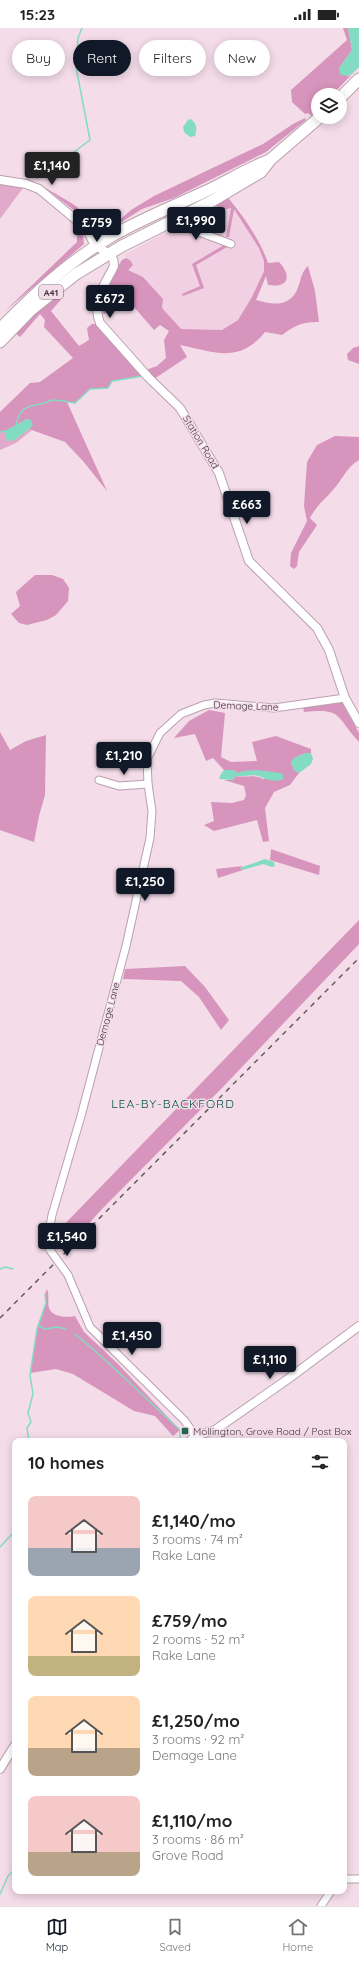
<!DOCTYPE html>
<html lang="en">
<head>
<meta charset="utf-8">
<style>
  body { margin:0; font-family:Quicksand,sans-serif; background:#f2f2f2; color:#222; height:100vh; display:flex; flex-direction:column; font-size:15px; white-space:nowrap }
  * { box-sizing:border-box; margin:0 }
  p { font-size:13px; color:#767676 }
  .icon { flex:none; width:22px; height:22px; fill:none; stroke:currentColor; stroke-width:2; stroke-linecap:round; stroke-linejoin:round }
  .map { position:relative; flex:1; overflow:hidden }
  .drawer { position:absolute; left:12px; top:1410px; width:335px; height:456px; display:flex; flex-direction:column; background:#fff; border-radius:8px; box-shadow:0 2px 10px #0003 }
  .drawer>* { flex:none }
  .guide { position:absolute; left:12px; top:12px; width:335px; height:36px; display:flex; gap:8px }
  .tools { position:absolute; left:311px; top:60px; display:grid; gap:8px }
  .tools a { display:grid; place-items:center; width:36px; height:36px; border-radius:50%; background:#fff; box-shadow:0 2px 10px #0003; font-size:20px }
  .price { position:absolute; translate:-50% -34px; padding:0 9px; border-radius:4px; background:#111827; color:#fff; font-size:13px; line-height:26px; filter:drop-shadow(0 1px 2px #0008) }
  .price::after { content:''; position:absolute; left:50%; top:24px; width:12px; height:9px; margin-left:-6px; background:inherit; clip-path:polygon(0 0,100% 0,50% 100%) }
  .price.on { background:#222; color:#fff }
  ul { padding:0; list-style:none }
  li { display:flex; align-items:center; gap:12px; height:100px; padding:0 16px }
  li span { display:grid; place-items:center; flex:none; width:112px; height:80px; border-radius:8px; color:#555 }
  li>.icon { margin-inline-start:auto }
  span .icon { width:48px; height:48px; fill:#fffc; stroke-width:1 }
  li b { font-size:17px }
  h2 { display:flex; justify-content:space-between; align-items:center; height:48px; padding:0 16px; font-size:17px }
  .tag { padding:0 14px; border-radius:18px; background:#fff; box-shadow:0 2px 10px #0003; font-size:14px; line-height:36px }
  .tag.on { background:#111827; color:#fff }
  .status { display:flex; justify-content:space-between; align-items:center; height:28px; padding:0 20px; background:#fff; direction:ltr }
  .status svg { height:11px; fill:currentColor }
  .tabs { display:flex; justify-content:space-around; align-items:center; height:56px; border-top:1px solid #e0e0e0; background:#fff; font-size:11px; color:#767676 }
  .tabs a { display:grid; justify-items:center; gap:2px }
  .tabs .on { color:#111827 }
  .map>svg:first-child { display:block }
  .built { fill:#f0d0e2 }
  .green { fill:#e1a9ca }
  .forest { fill:#d794bc }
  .water { fill:#82dcc1 }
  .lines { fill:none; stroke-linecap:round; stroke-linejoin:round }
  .stream { stroke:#82dcc1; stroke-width:1.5 }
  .minor-casing { stroke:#b8a1ae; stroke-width:9 }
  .tertiary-casing { stroke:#b8a1ae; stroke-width:10 }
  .trunk-casing { stroke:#b8a1ae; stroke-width:13 }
  .minor { stroke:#fff; stroke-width:7 }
  .tertiary { stroke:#fff; stroke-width:8 }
  .trunk { stroke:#fff; stroke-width:11 }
  .rail { stroke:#665960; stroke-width:1.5; stroke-dasharray:5 5; stroke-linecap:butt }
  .minor-bridge-casing { stroke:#b8a1ae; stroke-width:9; stroke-linecap:butt }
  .minor-bridge { stroke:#fff; stroke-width:7 }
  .poi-dot { fill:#236453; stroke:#f4dce9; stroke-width:1.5 }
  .labels { text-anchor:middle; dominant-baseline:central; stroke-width:3; stroke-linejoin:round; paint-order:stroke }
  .shield { fill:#f4dce9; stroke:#766870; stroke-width:1 }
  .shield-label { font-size:9px; font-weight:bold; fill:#40363c }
  .street-label { font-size:10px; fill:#40363c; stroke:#f4dce9 }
  .poi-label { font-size:10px; fill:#40363c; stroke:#f4dce9; text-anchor:start }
  .quarter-label { font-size:12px; letter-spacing:1px; fill:#005845; stroke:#f4dce9 }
</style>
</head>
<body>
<div class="status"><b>15:23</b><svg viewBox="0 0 49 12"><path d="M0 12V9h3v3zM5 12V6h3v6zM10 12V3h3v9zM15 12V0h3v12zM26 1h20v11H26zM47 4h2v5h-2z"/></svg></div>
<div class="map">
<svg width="359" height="1878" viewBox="0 0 359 1878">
  <rect width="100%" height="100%" fill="#f4dce9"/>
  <path class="built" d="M227,171L234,178L263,225L266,237L248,279L238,292L222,302L181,301L162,280L163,271L143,249L128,242L130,232L124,227Z"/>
  <g class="green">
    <path d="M0,156L23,160L0,191Z"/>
    <path d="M29,401L32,402L16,415L0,422V404L6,403V409L15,412L22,405Z"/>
  </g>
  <g class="forest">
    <path d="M343,0H348L352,22L339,40L348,48L352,46L332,67H318V82L312,88L308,85L305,86L292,74L291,62L347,12Z"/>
    <path d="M305,90L306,92L266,124L174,170L142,181L112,200L104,202L98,201L44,159L73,176L99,196L108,198L115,196L131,182L154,168L263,116L293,96Z"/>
    <path d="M227,171H229C244,189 260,212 268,235L279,234C292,248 289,260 268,257L266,248L256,272C270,276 287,280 296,264C301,255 300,245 308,238L315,263L319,294C302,294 296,297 282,307L265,304C239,336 214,324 180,317L187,329L154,351L146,342L157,338L166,330L164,312L169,303L160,297L154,302L127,271L104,286C95,268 112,248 122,232L126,230L130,232L133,237L128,242L143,249L163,271L162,280L181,301L222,302L238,292L252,269L264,243V233L259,220L234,181L229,209H226L231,180L218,183L216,177Z"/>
    <path d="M79,203L83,207L84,216L4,284L77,214V205Z"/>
    <path d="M224,217L227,219L196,237L204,260L183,268L182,266L200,258L192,236Z"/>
    <path d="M61,264L64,268L51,283L79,318L89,312L87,300L92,296H98L143,348L112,353L108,360L90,361L75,375L67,374L107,463L83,433L65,414L29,401L32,397L27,391L6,403L0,404V384L30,355L40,354L73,330L44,299L45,292L40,286L20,309L14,304L32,285Z"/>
    <path d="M359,318V336L348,332L347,326L353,320Z"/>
    <path d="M335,408L359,409V432C346,439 342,453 332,463C323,473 317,477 310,490L317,497L299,524L297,538L294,541L290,538L291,525L307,493L304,478L307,434L317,417Z"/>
    <path d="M35,547H52L63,551L69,560L68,573L56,587L47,592L27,597L19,595L11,586L20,578L16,564Z"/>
    <path d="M342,674L359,705V714C335,688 343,680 304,684L303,679Z"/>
    <path d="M209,682L225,685L221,729L231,734L257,733L252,714L276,708L311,721V725C304,725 296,728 291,734L294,742L299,745L290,757L274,764L265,780L269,813L263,814L257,792L214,803L204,797L214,793L211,774L232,775L244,772L246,767L244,758L224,752H233L235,748C245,750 255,746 263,751L283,746L259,743L238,746L233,742H224L213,730L206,733L195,706L174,710L189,693Z"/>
    <path d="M0,704L10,722L26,713L46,707L45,767L39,788L34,814L0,802Z"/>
    <path d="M271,821L320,838L319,847L270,832Z"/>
    <path d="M243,838L240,840L243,842L218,850L216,841Z"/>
    <path d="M359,892V916L222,1060L102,1181L64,1223L57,1216L58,1203Z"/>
    <path d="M185,938L205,959L229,992L221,1002L199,969L181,953L123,951L125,941Z"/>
    <path d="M47,1261C50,1270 47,1274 49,1280C52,1289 68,1290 75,1288L84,1304L118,1336L180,1402L173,1408L155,1388L134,1383L73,1346L56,1341L30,1345L37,1301L46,1276L45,1266Z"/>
  </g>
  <g class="water">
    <path d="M348,0H359V39L352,46L345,48L340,46L339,40L352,22Z"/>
    <path d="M191,91C197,96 197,101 195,108L190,109L184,104L183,99L188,92Z"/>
    <path d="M27,391L31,392L33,397C28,403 21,406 15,412L8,413L5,409L6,403Z"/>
    <path d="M306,725H311L313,731L311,736L299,745L294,742L291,734L294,730Z"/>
    <path d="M224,742H233L238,745C247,740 271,743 283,746V751C275,755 266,751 258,748C252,746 243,749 235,748L233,752L219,751L221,746Z"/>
    <path d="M265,831L274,834L275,838L272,839L263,836L243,842L240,840Z"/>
  </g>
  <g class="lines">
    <g class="stream">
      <path d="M37,150L49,143L90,112L76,39L78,10L82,0"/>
      <path d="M0,404L6,403L16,398C19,381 25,378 41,376C45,376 49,372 53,372C60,372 68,374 75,375L90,361L108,360L112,353L143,348"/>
      <path d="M0,1241L6,1239L13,1241"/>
      <path d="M38,1297L45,1301L57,1299L66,1301"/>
      <path d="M75,1306C112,1336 145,1370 180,1402V1411"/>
      <path d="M29,1413L27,1400L31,1394L28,1385L33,1366L30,1347L37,1301L46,1275L45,1266"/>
      <path d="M0,1519L15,1503"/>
      <path d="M0,1866L8,1848L15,1841"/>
    </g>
    <defs>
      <g id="minor">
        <path d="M177,177L185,197L188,200L231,216"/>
        <path d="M99,752L119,758L148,756"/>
        <path d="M50,1222L47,1214L52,1187L81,1088L126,918L150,810L152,783L148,756L147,731L160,705L181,686L204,677L215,675L274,680L345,670"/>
        <path d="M68,1247L90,1299L185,1393L195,1408"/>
        <path d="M344,1851H359"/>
        <path d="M321,1878L331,1863"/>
      </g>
      <g id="tertiary">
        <path d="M0,152L26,156L39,161L87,201L113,207"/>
        <path d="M87,201C90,206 92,214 96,218C106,226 113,221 114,238C105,257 91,272 100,295L148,349L180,380L219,445L249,533L317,600L329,622L345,670L359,695"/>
        <path d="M190,1413L195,1408L215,1402L288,1351L359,1298"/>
        <path d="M0,1741L15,1717"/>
      </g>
      <g id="trunk">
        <path d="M340,70L359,51"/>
        <path d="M0,301C34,266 69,233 112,208C141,191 172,179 202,165C225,155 247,140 270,132"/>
        <path d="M0,314L31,282L76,246L122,218L212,173L261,144L271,131L320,89"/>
      </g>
    </defs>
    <use href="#minor" class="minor-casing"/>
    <use href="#tertiary" class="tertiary-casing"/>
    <use href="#trunk" class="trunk-casing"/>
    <use href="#minor" class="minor"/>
    <use href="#tertiary" class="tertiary"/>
    <use href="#trunk" class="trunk"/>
    <path class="rail" d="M0,1290L359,930"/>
    <defs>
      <path id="minor-bridge" d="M50,1222L68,1247"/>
    </defs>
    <use href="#minor-bridge" class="minor-bridge-casing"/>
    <use href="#minor-bridge" class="minor-bridge"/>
  </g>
  <rect class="poi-dot" x="181" y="1399" width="8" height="8" rx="2"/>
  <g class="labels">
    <rect class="shield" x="39" y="257" width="24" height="14" rx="3"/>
    <g class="shield-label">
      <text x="51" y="264">A41</text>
    </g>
    <g class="street-label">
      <text transform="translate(201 414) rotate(59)">Station Road</text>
      <text transform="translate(246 678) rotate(2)">Demage Lane</text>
      <text transform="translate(108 986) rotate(-75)">Demage Lane</text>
    </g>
    <g class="poi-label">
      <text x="193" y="1403">Mollington, Grove Road / Post Box</text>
    </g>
    <g class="quarter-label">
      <text x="173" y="1075">LEA-BY-BACKFORD</text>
    </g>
  </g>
</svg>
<div class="tools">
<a><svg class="icon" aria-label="layers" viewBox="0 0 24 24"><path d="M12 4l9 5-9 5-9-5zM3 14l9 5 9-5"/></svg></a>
</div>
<b class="price on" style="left:52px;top:158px">£1,140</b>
<b class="price" style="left:196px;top:213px">£1,990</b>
<b class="price" style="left:97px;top:215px">£759</b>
<b class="price" style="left:110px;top:291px">£672</b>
<b class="price" style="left:247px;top:497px">£663</b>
<b class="price" style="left:124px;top:748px">£1,210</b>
<b class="price" style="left:145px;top:874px">£1,250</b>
<b class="price" style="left:67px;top:1229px">£1,540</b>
<b class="price" style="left:132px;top:1328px">£1,450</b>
<b class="price" style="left:270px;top:1352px">£1,110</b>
<div class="guide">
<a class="tag">Buy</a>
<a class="tag on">Rent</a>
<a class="tag">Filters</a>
<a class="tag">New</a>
</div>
<section class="drawer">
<h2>10 homes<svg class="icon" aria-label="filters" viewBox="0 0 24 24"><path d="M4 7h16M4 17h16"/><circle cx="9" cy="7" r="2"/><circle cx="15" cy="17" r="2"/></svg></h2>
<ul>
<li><span style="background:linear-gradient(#f6c9c9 65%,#9aa5b1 0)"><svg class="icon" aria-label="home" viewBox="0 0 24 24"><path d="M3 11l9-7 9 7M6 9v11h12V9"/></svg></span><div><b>£1,140/mo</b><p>3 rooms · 74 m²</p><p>Rake Lane</p></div></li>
<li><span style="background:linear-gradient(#ffd9b3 75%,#c2b280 0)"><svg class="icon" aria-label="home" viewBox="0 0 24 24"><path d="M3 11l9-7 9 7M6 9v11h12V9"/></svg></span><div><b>£759/mo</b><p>2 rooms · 52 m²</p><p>Rake Lane</p></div></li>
<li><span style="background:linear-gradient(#ffd9b3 65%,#b9a48a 0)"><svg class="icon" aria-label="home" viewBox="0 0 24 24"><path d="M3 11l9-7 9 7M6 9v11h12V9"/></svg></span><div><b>£1,250/mo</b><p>3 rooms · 92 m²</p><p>Demage Lane</p></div></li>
<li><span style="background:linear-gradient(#f6c9c9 70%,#b9a48a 0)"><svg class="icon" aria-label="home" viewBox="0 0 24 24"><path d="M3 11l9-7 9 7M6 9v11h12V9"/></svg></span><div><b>£1,110/mo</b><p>3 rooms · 86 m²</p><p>Grove Road</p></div></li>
</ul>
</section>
</div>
<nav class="tabs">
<a class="on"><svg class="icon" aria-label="map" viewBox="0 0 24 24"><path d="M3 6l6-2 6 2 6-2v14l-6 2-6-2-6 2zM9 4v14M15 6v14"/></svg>Map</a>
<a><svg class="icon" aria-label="saved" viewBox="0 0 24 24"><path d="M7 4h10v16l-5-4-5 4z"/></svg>Saved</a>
<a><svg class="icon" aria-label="home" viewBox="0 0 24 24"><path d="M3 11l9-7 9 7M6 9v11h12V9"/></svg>Home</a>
</nav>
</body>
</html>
